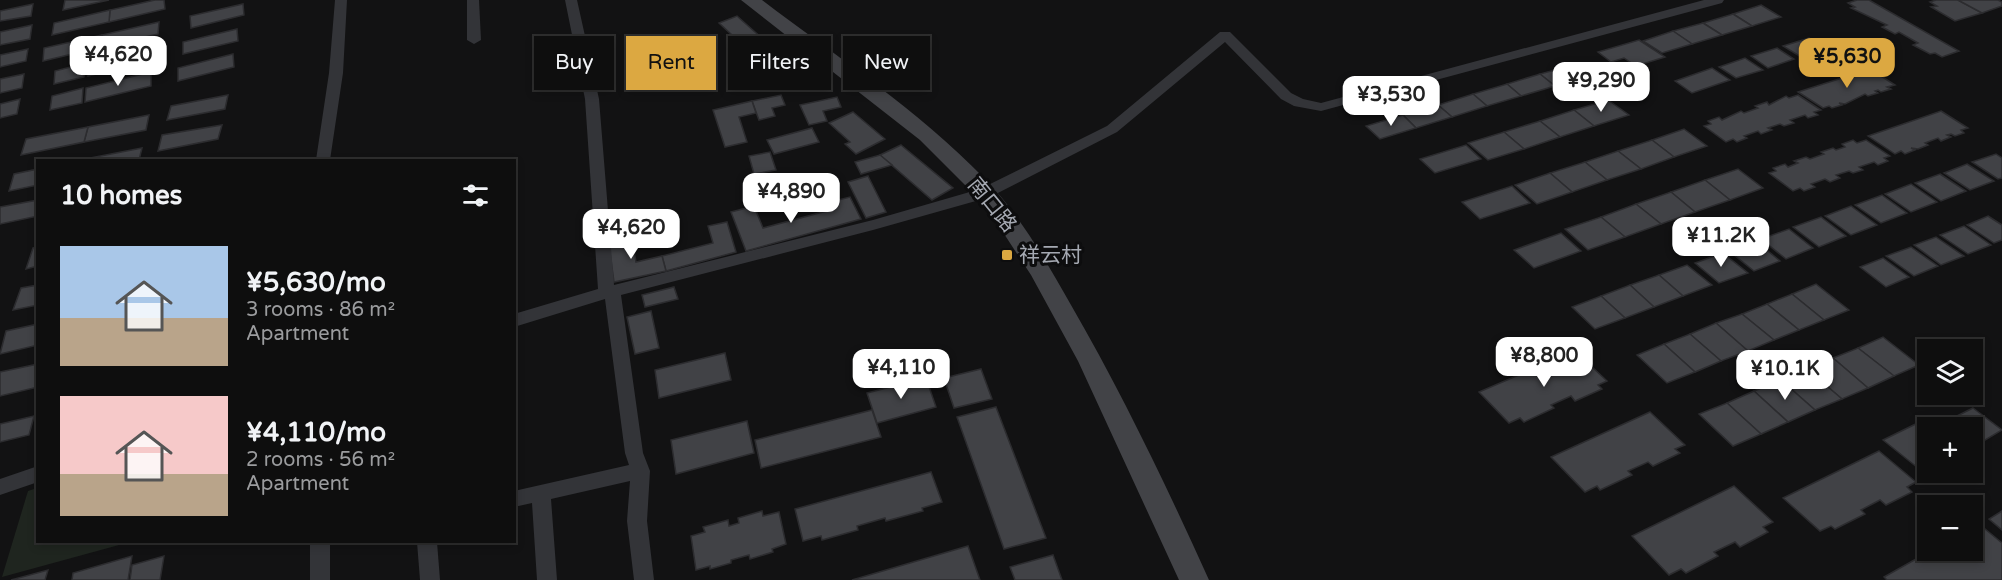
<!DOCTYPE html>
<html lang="en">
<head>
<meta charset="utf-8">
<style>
  body { margin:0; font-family:"Varela Round","Noto Sans SC",sans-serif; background:#171717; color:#f1f3f6; height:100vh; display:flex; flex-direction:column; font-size:22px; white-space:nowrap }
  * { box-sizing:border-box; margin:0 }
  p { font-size:20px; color:#9b9c9e }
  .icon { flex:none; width:33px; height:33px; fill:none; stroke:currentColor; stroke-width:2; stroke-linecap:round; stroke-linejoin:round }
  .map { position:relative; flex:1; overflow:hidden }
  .panel { position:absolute; left:36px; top:159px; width:480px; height:384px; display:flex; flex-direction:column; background:#0e0e0e; border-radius:0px; box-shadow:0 3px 9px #0003,0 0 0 2px #2e2e2e }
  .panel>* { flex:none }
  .top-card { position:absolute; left:534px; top:36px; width:570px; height:54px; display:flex; gap:12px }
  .tools { position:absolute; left:1917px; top:339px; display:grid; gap:12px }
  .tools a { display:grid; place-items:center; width:66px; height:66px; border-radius:0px; background:#0e0e0e; box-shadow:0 3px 9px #0003,0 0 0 2px #2e2e2e; font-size:30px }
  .price { position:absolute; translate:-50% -51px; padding:0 14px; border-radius:12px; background:#fff; color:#222; font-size:20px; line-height:39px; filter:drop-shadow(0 2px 3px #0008) }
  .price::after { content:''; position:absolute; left:50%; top:36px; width:18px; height:14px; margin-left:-9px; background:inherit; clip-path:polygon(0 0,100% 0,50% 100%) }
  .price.on { background:#dca841; color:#111 }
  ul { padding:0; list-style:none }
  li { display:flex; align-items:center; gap:18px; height:150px; padding:0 24px }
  li span { display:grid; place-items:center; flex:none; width:168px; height:120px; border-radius:0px; color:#555 }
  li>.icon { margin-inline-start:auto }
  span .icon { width:72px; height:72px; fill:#fffc; stroke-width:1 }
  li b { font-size:26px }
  h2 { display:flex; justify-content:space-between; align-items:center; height:72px; padding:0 24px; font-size:26px }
  .pill { padding:0 21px; border-radius:0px; background:#0e0e0e; box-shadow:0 3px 9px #0003,0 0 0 2px #2e2e2e; font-size:21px; line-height:54px }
  .pill.on { background:#dca841; color:#111 }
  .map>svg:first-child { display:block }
  .green { fill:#1f251f }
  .building { fill:#414246; stroke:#2c2c2f; stroke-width:1.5 }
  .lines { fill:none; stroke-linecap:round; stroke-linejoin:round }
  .minor { fill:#333438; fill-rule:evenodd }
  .secondary { fill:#424347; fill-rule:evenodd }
  .poi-dot { fill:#dca841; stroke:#0d0d0e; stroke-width:2 }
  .labels { text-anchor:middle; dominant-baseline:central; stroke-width:6; stroke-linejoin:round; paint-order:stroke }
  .street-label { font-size:21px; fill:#a5a9b2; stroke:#0d0d0e }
  .poi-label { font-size:21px; fill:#a5a9b2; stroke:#0d0d0e; text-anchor:start }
</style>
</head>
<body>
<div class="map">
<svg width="2002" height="580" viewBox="0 0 2002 580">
  <rect width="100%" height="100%" fill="#121213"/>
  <path class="green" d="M37,488L38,542H130L2,577L28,491Z"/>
  <g class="building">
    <path d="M65,0H109L63,10Z"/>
    <path d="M155,0H164L165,9L109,22L110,10Z"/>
    <path d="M1857,0H1869L1959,51L1942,57L1935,53L1930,54L1913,45L1918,43L1899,32L1895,34L1882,27L1887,25L1851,8L1855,7L1848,3Z"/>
    <path d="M1936,0H1958L1982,13L1955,21L1931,7L1937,6L1930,2Z"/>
    <path d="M1958,0H1998L2002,2V6L1982,13Z"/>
    <path d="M33,4L31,16L0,21V11Z"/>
    <path d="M243,4L244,15L191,28L190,16Z"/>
    <path d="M1761,5L1781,17L1752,26L1733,14Z"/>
    <path d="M110,10L109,22L52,35L54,23Z"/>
    <path d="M1733,14L1752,26L1722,35L1703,23Z"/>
    <path d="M737,16L774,49L756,57L719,23Z"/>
    <path d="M159,22L158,34L102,47V35Z"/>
    <path d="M1703,23L1722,35L1692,44L1673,31Z"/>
    <path d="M32,25L30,39L0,45V32Z"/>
    <path d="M237,29L238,41L183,54V42Z"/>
    <path d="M1673,31L1692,44L1662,53L1643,41Z"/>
    <path d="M102,35V47L43,61L44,48Z"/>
    <path d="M1809,38L1826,48L1801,57L1783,46Z"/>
    <path d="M1639,40L1665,57L1636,66L1624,58L1611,62L1598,52Z"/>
    <path d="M152,48V61L88,76L89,63Z"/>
    <path d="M1777,48L1794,59L1768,68L1751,56Z"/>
    <path d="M28,49L26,61L0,67V55Z"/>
    <path d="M777,51L810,81L791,89L759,59Z"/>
    <path d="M233,54L234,67L178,81V68Z"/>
    <path d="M1745,58L1763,70L1736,78L1719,67Z"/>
    <path d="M86,63L84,77L54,84L55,71Z"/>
    <path d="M1573,65L1588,76L1555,86L1540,74Z"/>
    <path d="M1712,68L1730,80L1692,93L1675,81Z"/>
    <path d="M1870,69L1895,85L1887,87L1891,89L1881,92L1878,90L1875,91L1878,93L1868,96L1865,94L1845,104L1839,103L1842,105L1832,108L1829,106L1823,108L1798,92Z"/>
    <path d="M151,72V86L85,102L86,88Z"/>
    <path d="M24,74L22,88L0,93V79Z"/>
    <path d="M1540,74L1555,86L1521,96L1507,84Z"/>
    <path d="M1507,84L1521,96L1487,106L1473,94Z"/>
    <path d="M83,88L82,103L50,110L52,96Z"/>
    <path d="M1473,94L1487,106L1452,117L1438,105Z"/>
    <path d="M228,95L225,109L167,120L171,106Z"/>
    <path d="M781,95L785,105L772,108L775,116L759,120L752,101Z"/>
    <path d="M1798,95L1821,110L1814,112L1818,115L1808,118L1805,115L1790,120L1794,123L1784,126L1780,124L1768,128L1772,130L1761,134L1758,131L1744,136L1747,138L1737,142L1733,139L1726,142L1704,126L1711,124L1708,121L1719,117L1722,120L1741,111L1744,113L1758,108L1755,106L1767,102L1769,105L1786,96L1789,98Z"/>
    <path d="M837,97L841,107L823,111L827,121L809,125L800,105Z"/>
    <path d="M20,99L17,114L0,118V104Z"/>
    <path d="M1608,100L1629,115L1594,126L1574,110Z"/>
    <path d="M752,101L756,113L739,117L747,142L725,147L713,110Z"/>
    <path d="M1438,105L1452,117L1416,128L1403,115Z"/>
    <path d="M1574,110L1594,126L1560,137L1540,121Z"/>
    <path d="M1941,111L1968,128L1961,130L1964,133L1955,136L1951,134L1947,135L1951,137L1941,141L1938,138L1925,143L1928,145L1918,149L1911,148L1915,150L1905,154L1901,151L1895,154L1868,136Z"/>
    <path d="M853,112L885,139L856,154L845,144L850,142L829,123Z"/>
    <path d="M149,115L146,130L84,142L88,127Z"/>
    <path d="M1403,115L1416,128L1380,139L1366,126Z"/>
    <path d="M1540,121L1560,137L1524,149L1504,132Z"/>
    <path d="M222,125L218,139L158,151L162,135Z"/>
    <path d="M88,127L84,142L21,155L26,139Z"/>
    <path d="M812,128L819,142L774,154L767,140Z"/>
    <path d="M1684,129L1707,146L1674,157L1652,140Z"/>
    <path d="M1504,132L1524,149L1488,160L1468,143Z"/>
    <path d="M1652,140L1674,157L1641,169L1618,151Z"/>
    <path d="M1853,140L1857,143L1866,140L1890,156L1884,158L1888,161L1878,165L1874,162L1859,167L1863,170L1853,173L1849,171L1836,175L1840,178L1830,182L1825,179L1811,184L1815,187L1804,191L1800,188L1793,191L1769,173L1776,171L1773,168L1785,164L1788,167L1798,163L1794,161L1806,157L1810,159L1824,154L1821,152L1833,148L1836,150L1845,147L1842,144Z"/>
    <path d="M901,145L953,188L932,200L880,155Z"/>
    <path d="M1466,145L1481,159L1435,173L1420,159Z"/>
    <path d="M142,148L139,160H80Z"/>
    <path d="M1618,151L1641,169L1607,180L1585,162Z"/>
    <path d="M770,152L776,170L754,174L749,156Z"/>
    <path d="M1996,154L2002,158V178L1998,179L1972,162Z"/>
    <path d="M880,155L892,165L861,174L855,162Z"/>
    <path d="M1585,162L1607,180L1572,192L1550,173Z"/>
    <path d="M1967,164L1994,181L1970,190L1944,173Z"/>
    <path d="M38,169V185L9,191L14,174Z"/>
    <path d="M1738,169L1763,188L1730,200L1705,180Z"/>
    <path d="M1550,173L1572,192L1537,204L1515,185Z"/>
    <path d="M1940,174L1966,191L1941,201L1915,183Z"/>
    <path d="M868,176L886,212L866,218L848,182Z"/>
    <path d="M1705,180L1730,200L1695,212L1671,192Z"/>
    <path d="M1911,184L1937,202L1911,212L1885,194Z"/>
    <path d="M1512,186L1530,203L1480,219L1462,202Z"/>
    <path d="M1671,192L1695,212L1661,224L1636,204Z"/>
    <path d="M1882,195L1907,213L1881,223L1855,205Z"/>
    <path d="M850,197L861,219L746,251L731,212L754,206L763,228L834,209L830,202Z"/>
    <path d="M38,200V216L0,224V207Z"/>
    <path d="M1636,204L1661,224L1625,237L1601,217Z"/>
    <path d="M1851,206L1877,225L1851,235L1825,216Z"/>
    <path d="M1988,216L2002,225V240L1994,243L1967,225Z"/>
    <path d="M1601,217L1625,237L1588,250L1565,229Z"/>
    <path d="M1821,217L1846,236L1819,247L1793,227Z"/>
    <path d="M727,222L736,252L666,271L662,256L713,243L708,226Z"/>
    <path d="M1964,226L1991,245L1968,254L1940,235Z"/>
    <path d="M1789,229L1813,248L1786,259L1761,239Z"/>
    <path d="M631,233L636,262L662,256L666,271L614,282L608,238Z"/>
    <path d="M1561,233L1581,251L1534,268L1514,250Z"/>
    <path d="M1936,237L1964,256L1941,265L1914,245Z"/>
    <path d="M1756,241L1780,261L1754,271L1729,251Z"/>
    <path d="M38,247V266L26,269L33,248Z"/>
    <path d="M1911,247L1938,266L1914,276L1886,256Z"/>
    <path d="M1723,253L1748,273L1719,283L1695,263Z"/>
    <path d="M1883,258L1909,277L1886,287L1860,267Z"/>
    <path d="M1687,265L1712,285L1683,296L1659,275Z"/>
    <path d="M1659,275L1683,296L1654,307L1630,285Z"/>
    <path d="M1816,284L1849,310L1824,320L1792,294Z"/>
    <path d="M38,285V305L13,310L21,288Z"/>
    <path d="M1630,285L1654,307L1625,318L1601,296Z"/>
    <path d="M674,287L678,299L645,307L642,295Z"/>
    <path d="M1792,294L1824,320L1799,330L1767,304Z"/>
    <path d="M1601,296L1625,318L1595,329L1572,307Z"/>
    <path d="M1767,304L1799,330L1774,340L1742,314Z"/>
    <path d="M651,311L659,348L635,354L627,317Z"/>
    <path d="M1742,314L1774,340L1748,351L1716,323Z"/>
    <path d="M1716,323L1748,351L1721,361L1690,334Z"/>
    <path d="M38,324V345L0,354L6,331Z"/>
    <path d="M1690,334L1721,361L1695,372L1664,344Z"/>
    <path d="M1883,337L1919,365L1894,376L1858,348Z"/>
    <path d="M1664,344L1695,372L1667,383L1637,355Z"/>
    <path d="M1858,348L1894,376L1868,388L1833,358Z"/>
    <path d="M1575,351L1607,381L1598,385L1602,389L1575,401L1571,396L1551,405L1554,408L1524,422L1520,418L1509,423L1479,392Z"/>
    <path d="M725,353L731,380L659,398L655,370Z"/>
    <path d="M1833,358L1868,388L1842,399L1807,369Z"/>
    <path d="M38,364V387L0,396V372Z"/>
    <path d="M981,369L992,399L954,408L944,378Z"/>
    <path d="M1807,369L1842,399L1815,410L1781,380Z"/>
    <path d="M926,378L936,407L877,423L867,393Z"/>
    <path d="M1781,380L1815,410L1788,422L1754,391Z"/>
    <path d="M1754,391L1788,422L1761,434L1727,403Z"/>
    <path d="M1727,403L1761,434L1733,446L1699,414Z"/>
    <path d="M996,407L1046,538L1004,549L957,417Z"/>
    <path d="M1973,408L2002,430L1975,446L1972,444V428H1952L1945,422Z"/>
    <path d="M872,410L881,437L761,468L755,440Z"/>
    <path d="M1650,412L1685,445L1675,449L1680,453L1653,466L1648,462L1628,471L1632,475L1600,490L1597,486L1585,492L1551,457Z"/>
    <path d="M34,416L29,435L0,442V424Z"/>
    <path d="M1930,417L1943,428H1928V470L1923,472L1883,440Z"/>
    <path d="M747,421L754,453L676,474L671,440Z"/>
    <path d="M1879,451L1916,482L1907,487L1912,492L1886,505L1880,500L1861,510L1865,514L1835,529L1831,526L1820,531L1783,498Z"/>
    <path d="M931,472L942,502L922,508L923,511L886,521L885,518L857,526L858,530L822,540L821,536L803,541L795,509Z"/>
    <path d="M1734,486L1773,522L1763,527L1768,532L1740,547L1735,542L1714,552L1718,556L1686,573L1681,569L1669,575L1632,536Z"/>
    <path d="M762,511L763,516L779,512L786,544L772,549L773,552L750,559L749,555L731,560V563L710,569V566L696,570L691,536L705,532L703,527L728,520L729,526L739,523L738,518Z"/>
    <path d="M2002,511V530L1989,519Z"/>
    <path d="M1979,524L2002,543V580H1887L1884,577L1932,550H1972V528Z"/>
    <path d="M968,546L980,580H852Z"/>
    <path d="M1053,555L1062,580H1015L1010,567Z"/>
    <path d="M132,556L128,580H72L73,573Z"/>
    <path d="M164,556L160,580H130L132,565Z"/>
    <path d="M48,570L45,580H11Z"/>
  </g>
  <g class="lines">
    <g class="minor">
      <path d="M335,0H347L343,73L330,160H316L329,73Z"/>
      <path d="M467,0H479L481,40L474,44L467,40Z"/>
      <path d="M565,0H577L599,99L614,285L873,220L980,189L1107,126L1220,32H1230L1291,93L1303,99L1321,103L1704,0H1724L1722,3L1321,111L1294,106L1281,99L1225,42L1117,132L990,197L873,230L621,295L643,453L650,471L647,521L654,580H634L627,521L630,481L551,499L557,580H537L532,503L514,507V491L629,465L625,453L605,299L514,327V314L598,289L585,99Z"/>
      <path d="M38,466V482L0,495V479Z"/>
      <rect x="310" y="542" width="20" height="38"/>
      <path d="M417,542H437L440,580H420Z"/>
    </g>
    <path class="secondary" d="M741,0H762C837,57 918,110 984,178C1020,215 1046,261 1071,305C1122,393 1167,487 1209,580H1179L1078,361L1031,275L993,217L969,189L920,140Z"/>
  </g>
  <rect class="poi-dot" x="1001" y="249" width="12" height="12" rx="3"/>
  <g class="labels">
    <g class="street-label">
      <text transform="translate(992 205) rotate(51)">南口路</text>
    </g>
    <g class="poi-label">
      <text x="1019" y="255">祥云村</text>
    </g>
  </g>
</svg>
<div class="tools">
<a><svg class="icon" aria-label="layers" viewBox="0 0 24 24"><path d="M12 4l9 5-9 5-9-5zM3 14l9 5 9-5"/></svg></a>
<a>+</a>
<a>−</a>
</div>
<b class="price" style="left:118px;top:87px">¥4,620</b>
<b class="price on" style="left:1847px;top:89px">¥5,630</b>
<b class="price" style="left:1601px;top:113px">¥9,290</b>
<b class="price" style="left:1391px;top:127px">¥3,530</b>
<b class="price" style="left:791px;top:224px">¥4,890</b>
<b class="price" style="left:631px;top:260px">¥4,620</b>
<b class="price" style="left:1721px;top:268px">¥11.2K</b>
<b class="price" style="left:1544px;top:388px">¥8,800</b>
<b class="price" style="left:901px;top:400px">¥4,110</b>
<b class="price" style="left:1785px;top:401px">¥10.1K</b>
<div class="top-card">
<a class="pill">Buy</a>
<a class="pill on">Rent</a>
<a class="pill">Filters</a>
<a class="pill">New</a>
</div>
<section class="panel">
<h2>10 homes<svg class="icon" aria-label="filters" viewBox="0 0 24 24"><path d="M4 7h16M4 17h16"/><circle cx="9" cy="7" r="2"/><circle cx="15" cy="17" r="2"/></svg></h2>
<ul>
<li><span style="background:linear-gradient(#a9c7e8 60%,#b9a48a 0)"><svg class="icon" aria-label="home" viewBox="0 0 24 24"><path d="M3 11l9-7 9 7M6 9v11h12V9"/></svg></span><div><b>¥5,630/mo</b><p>3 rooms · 86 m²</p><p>Apartment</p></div></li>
<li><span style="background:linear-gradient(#f6c9c9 65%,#b9a48a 0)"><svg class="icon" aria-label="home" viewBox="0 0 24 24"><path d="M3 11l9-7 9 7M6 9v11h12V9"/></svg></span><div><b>¥4,110/mo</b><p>2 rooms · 56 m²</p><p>Apartment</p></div></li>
</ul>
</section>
</div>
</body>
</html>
